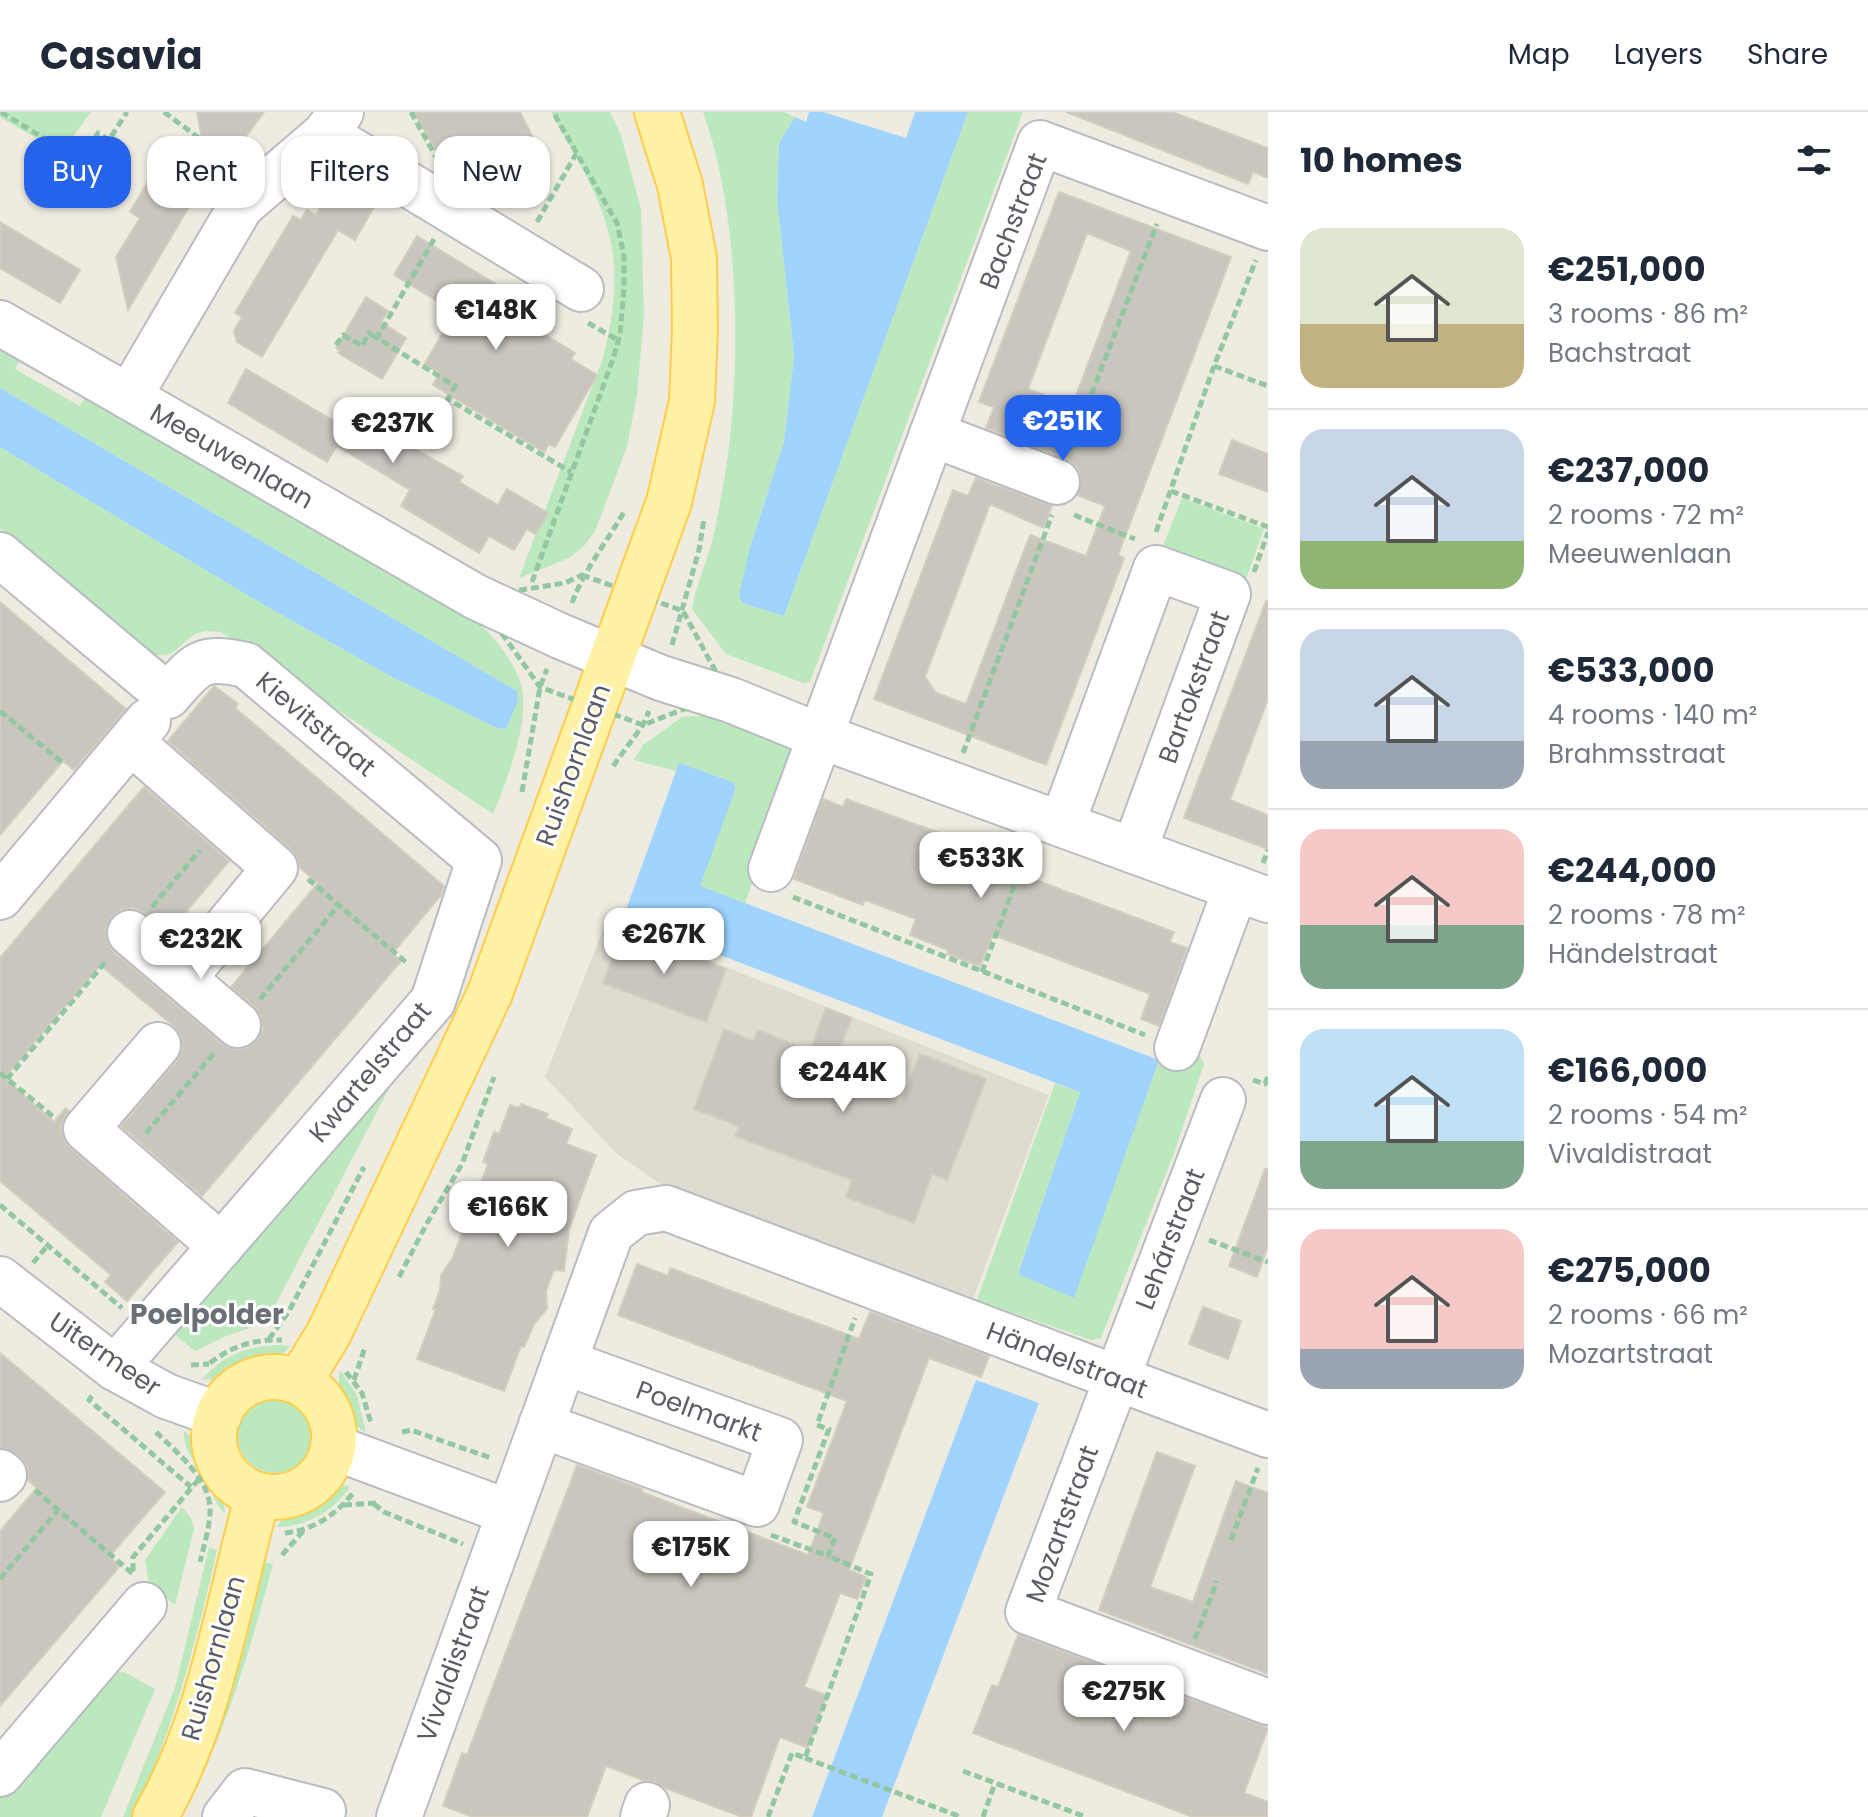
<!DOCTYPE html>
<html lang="en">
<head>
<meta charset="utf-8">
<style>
  body { margin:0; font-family:Poppins,sans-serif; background:#f6f6f7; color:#1f2937; height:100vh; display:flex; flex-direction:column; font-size:30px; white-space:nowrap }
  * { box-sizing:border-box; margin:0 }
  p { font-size:26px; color:#747a83 }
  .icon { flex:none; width:44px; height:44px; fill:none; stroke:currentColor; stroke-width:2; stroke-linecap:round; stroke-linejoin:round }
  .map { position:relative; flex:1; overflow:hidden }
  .details { display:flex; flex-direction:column; background:#fff; width:600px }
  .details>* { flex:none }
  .top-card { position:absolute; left:24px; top:24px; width:760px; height:72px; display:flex; gap:16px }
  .price { position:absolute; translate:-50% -68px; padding:0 18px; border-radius:16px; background:#fff; color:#222; font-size:26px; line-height:52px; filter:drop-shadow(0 2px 4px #0008) }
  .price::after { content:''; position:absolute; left:50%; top:48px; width:24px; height:18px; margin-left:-12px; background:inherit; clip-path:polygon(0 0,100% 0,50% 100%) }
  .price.selected { background:#2563eb; color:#fff }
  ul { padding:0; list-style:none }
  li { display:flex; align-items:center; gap:24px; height:200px; padding:0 32px }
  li+li { border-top:2px solid #e0e1e3 }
  li span { display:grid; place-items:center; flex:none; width:224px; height:160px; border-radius:24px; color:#555 }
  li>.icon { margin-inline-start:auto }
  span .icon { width:96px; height:96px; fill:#fffc; stroke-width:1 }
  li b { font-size:34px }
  h2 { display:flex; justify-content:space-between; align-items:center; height:96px; padding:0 32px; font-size:34px }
  .pill { padding:0 28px; border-radius:24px; background:#fff; box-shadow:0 2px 6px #0004; font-size:28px; line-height:72px }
  .pill.selected { background:#2563eb; color:#fff }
  header { display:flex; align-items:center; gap:48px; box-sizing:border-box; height:112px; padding:0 40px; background:#fff; border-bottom:2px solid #e0e1e3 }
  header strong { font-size:38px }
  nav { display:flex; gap:44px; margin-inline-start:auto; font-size:28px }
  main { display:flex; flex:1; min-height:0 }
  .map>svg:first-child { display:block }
  .education { fill:#dedbd0 }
  .green { fill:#bbe8bc }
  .water { fill:#a0d4ff }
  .building { fill:#c9c6be; stroke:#d3cdbf; stroke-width:2; fill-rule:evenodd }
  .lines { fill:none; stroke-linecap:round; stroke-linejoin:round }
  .minor-casing { stroke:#b9bcc2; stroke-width:48 }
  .major-casing { stroke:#fece4b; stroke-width:48 }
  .path { stroke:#92c7a2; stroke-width:5; stroke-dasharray:8 4; stroke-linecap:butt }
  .minor { stroke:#fff; stroke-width:44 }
  .major { stroke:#fff2a5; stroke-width:44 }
  .labels { text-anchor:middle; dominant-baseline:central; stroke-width:6; stroke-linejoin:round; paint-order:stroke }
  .street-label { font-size:26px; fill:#5a5e64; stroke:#fff }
  .neighbourhood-label { font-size:28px; font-weight:bold; fill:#6b7076; stroke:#fff }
</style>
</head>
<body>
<header>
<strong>Casavia</strong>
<nav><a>Map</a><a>Layers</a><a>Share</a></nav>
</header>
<main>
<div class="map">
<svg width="1268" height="1705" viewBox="0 0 1268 1705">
  <rect width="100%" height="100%" fill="#eeece1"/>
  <path class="education" d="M607,808L1049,983L973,1187L659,1071L616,1041L545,965Z"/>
  <g class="green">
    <path d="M0,0H91L61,41L0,5Z"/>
    <path d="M551,0H610L621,23L641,97L644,203L637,283L627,335L595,419L585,433L569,446L519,466L602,249C612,213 619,168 611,131C602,84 573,41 551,0Z"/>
    <path d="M703,0H784L795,5L779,31L777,86L794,244L784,330L750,435L742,491L784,504L968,0H1023L810,570L803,571L726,542L692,497C696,474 705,455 711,433C716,416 719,397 722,380C743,271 741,104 703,0Z"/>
    <path d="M0,231L22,244L15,257L80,294L88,280L469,501C490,521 519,551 523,582C527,616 506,671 493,702L221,520C214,520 207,518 201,520C177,528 178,552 147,540L0,416V335L259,490L392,565L497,616L506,617L518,589L517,579L0,276Z"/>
    <path d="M1182,386L1264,417L1245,470L1161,439Z"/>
    <path d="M728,602L801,630L745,791L699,774L736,676L733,670L680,652L676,659L634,648L643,633L682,605Z"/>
    <path d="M1198,941L1204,952L1174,1041L1101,1226L1091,1228L977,1188L1055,971L1080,980L1018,1161L1073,1185L1159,948Z"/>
    <path d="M403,950L272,1199L255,1214L226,1224L195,1239L170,1219Z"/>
    <path d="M277,1233L290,1234C276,1253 264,1248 246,1256C230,1263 220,1269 202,1267C224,1243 245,1235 277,1233Z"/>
    <path d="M340,1258L357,1283L366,1321C343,1305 336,1285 340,1258Z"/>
    <circle cx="275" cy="1324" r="37"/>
    <path d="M184,1319C203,1334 224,1377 225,1401C213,1391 213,1379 206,1367C196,1349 183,1341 184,1319Z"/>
    <path d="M342,1373L350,1374C335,1399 306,1415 277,1415C290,1394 318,1378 342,1373Z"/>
    <path d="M182,1395L191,1406L194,1417L175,1493L149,1472L145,1448Z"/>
    <path d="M209,1435L217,1438C196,1530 173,1619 133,1705H123L175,1576Z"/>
    <path d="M264,1450L273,1452C250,1538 228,1613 188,1693L184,1690L224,1593Z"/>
    <path d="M105,1558L124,1560L155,1577L101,1705H0V1672Z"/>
  </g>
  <g class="water">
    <path d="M809,0H823L906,26L915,0H968L784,504L742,491L739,483L750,435L784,330L794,244L777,87L779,31L795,5L806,10Z"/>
    <path d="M0,276L517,579L518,589L506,617L497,616L392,565L259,490L0,335Z"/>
    <path d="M679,651L733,670L736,676L700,774L1159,948L1074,1186L1018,1162L1080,980L623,806Z"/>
    <path d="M976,1268L1039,1291L882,1705H812Z"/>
  </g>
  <g class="building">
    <path d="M197,0H264L235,39L226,32L128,198L116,145L140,106L130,100L168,36L208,60Z"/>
    <path d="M414,0H520L534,28L454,70Z"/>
    <path d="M1066,0H1172L1268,36V66L1253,60L1248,72Z"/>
    <path d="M43,35L84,62L72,82L30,57Z"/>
    <path d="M348,67L379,86L355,128L338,118L262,245L237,230L234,219L242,205L235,201L293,104L301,108L307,98L316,103L333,74L341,79Z"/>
    <path d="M1059,80L1231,145L1118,443L1124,446L1046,653L874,587L953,378L968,384L976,366L1052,394L1044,416L990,392L925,565L936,581L966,592L1030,423L1086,444L1105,394L1077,383L1081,365L1077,355L1067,347L986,316L994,295L979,290ZM1087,121L1131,139L1072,294L1028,277Z"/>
    <path d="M0,110L80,158L60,191L0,156Z"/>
    <path d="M417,124L507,179L503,185L513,192L508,200L575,241L571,247L597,263L555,335L549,332L544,340L433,273L440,261L424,253L455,200L394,163Z"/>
    <path d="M366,185L388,199L381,210L406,226L382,267L338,241L340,238L336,236Z"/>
    <path d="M246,257L344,315L359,290L416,324L410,334L463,364L459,370L498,393L507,377L548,401L535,422L527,417L514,438L489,424L479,441L401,394L410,378L387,364L337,334L327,350L228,291Z"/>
    <path d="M1232,328L1268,342V380L1219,362Z"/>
    <path d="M1266,489H1268V587L1230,688L1268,703V737L1184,706Z"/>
    <path d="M0,490L126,597L74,658L63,649L0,723Z"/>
    <path d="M214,574L238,592L235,596L444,774L441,783L392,842L401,849L202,1084L121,1014L177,949L183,937L181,924L175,915L100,853L4,966L54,1010L66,996L69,999L61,1013L63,1026L69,1035L178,1130L127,1189L105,1170L111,1163L0,1069V846L144,675L229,749L168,821L146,802L134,796L122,797L111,805L105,817L107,830L114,840L222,932L233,937H246L257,929L263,917L261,904L254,894L231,875L318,771L299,755L298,747L291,737L168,629Z"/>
    <path d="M823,687L843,695L846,687L934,719L1020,752L1017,761L1174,820L1170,830L1187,836L1159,914L1141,907L1150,882L1140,878L993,823L980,854L947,842L948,838L910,823L916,807L865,788L863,793L794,767Z"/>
    <path d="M623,818L726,857L706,910L603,871Z"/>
    <path d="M826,896L852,906L828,964L901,991L920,942L986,967L947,1068L932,1062L914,1111L846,1085L852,1068L735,1024L739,1014L694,997L724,917L754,929L758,918L810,939Z"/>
    <path d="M521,992L548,1002L546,1006L572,1017L566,1032L596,1043L569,1117L564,1159L554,1158L546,1179L547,1197L534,1212L524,1235L521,1234L504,1279L417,1247L436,1197H433L440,1178L441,1163L453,1145L488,1052L483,1050L494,1020L499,1022L510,993L519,996Z"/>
    <path d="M1265,1057H1268V1134L1257,1165L1229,1154Z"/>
    <path d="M637,1152L668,1164L670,1156L859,1227L870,1200L989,1244L981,1265L929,1246L849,1458L866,1465L857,1487L840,1481L804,1575L827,1583L808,1636L780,1625L751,1705H742L665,1676L656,1670L645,1669L606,1654L587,1705H473L443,1694L462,1641L467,1643L577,1353L642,1377L641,1380L808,1443L824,1401L807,1395L847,1289L618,1203Z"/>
    <path d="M1203,1195L1241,1209L1228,1247L1189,1232Z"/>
    <path d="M0,1241L165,1380L109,1445L120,1454L0,1594V1419L37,1376L28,1368V1355L20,1344L0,1336Z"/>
    <path d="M1157,1340L1195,1354L1150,1475L1193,1490L1236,1369L1268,1381V1562L1099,1498Z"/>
    <path d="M1018,1523L1268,1616L1244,1681L1268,1690V1705H1193L973,1621L992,1573L998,1575Z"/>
  </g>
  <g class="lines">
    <defs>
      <g id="minor">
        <path d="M341,0L325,22L241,94L129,285L476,485L560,524L661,566L731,588L820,624L1268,788"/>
        <path d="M325,22L581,177"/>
        <path d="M0,211L129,285"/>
        <path d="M932,322L1057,370"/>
        <path d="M0,443L168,584C197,551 200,543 246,553L479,748L433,889L115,1256"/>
        <path d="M131,630L275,756L184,866"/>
        <path d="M1062,712L1156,456L1228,482L1134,739"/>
        <path d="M771,757L1040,31L1268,116"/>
        <path d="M0,785L148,609"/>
        <path d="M130,821L238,913"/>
        <path d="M158,933L86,1017L221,1134"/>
        <path d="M1177,936L1236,776"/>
        <path d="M1223,988L1028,1500L1268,1590"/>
        <path d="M0,1167L115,1256L166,1284L219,1303"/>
        <path d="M541,1313L757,1392L780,1328L564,1250"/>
        <path d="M333,1335L508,1400"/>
        <path d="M0,1360L4,1363L0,1367"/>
        <path d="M0,1662L144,1493"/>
        <path d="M225,1705L245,1679L323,1699L321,1705"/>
        <path d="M399,1705L611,1121L636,1101L666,1096L1268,1323"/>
        <path d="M643,1705L647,1693"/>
      </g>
      <g id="major">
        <circle cx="274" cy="1325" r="60"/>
        <path d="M299,1270L329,1221L490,881L669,390L692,289L695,217L694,146L680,73L657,0"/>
        <path d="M155,1705C212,1607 228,1490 258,1383"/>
      </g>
    </defs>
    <use href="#minor" class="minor-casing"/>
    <use href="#major" class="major-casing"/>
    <g class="path">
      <path d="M1,0L81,49L98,21L109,28L127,0"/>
      <path d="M164,0L234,52"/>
      <path d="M411,0L436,45"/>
      <path d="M537,110L576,42"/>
      <path d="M434,127L377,226L455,274L448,287L571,360"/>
      <path d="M588,211L618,228"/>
      <path d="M336,233L343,223L362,234L369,221L377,226"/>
      <path d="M1214,254L1268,274"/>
      <path d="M1070,338L1157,112"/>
      <path d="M1171,379L1268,415"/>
      <path d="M1074,403L1135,427"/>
      <path d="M1156,420L1214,254L1256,148"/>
      <path d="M1254,460L1268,420"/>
      <path d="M582,463L683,499L731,588L684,597L643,613L540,575L476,485L565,471Z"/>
      <path d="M532,470L613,247L620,223L624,176V144L617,111L553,0"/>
      <path d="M572,491C584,458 606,431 624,400"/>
      <path d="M672,533L699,438L704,407"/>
      <path d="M0,599L64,652"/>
      <path d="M963,641L1052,403"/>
      <path d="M613,654L643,613L649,599"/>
      <path d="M522,680L540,575L547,557"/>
      <path d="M1263,751L1268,738"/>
      <path d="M308,767L407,851"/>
      <path d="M793,785L1145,923"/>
      <path d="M152,795L200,738"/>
      <path d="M982,860L1028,737"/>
      <path d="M260,887L339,793"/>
      <path d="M0,961L55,1006"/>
      <path d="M7,967L107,848"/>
      <path d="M1253,968L1265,972L1268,964"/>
      <path d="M146,1021L215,940"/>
      <path d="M0,1093L122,1196"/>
      <path d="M1209,1128L1268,1150"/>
      <path d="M33,1151L48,1133"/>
      <path d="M399,1165L426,1113L462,1052L494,965"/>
      <path d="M269,1227L289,1199L364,1055"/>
      <path d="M210,1251C232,1234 254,1227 282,1228"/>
      <path d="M191,1253L209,1252"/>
      <path d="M346,1260L362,1281L371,1311"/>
      <path d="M354,1268L365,1235"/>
      <path d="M92,1284L89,1288L191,1375"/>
      <path d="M156,1320C177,1341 212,1368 210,1401C209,1417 204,1434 200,1450"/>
      <path d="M402,1320L411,1318L491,1346"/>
      <path d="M35,1378L133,1462V1445L199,1367"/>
      <path d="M374,1392L384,1400L463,1432"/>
      <path d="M344,1393L376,1391"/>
      <path d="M285,1421C313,1418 336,1403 353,1381"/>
      <path d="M771,1423L828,1444L835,1426L794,1410L829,1317L817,1313L855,1206"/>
      <path d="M1231,1428L1258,1356"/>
      <path d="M282,1443L305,1417"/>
      <path d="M0,1467L58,1398"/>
      <path d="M1195,1527L1217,1469"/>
      <path d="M805,1646L961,1705"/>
      <path d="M963,1659L1086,1705"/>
      <path d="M768,1705L792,1641L805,1646L871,1462L828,1444"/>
      <path d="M983,1705L995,1671"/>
    </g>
    <use href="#minor" class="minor"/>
    <use href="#major" class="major"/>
  </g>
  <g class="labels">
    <g class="street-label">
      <text transform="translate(1013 109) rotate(-69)">Bachstraat</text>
      <text transform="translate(232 344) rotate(30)">Meeuwenlaan</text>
      <text transform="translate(1194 575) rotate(-70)">Bartokstraat</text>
      <text transform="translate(316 612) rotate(40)">Kievitstraat</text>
      <text transform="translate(573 653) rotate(-70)">Ruishornlaan</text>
      <text transform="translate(370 960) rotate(-50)">Kwartelstraat</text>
      <text transform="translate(1170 1127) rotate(-69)">Lehárstraat</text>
      <text transform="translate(105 1242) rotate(34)">Uitermeer</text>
      <text transform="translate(1067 1248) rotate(21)">Händelstraat</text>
      <text transform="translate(699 1299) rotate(20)">Poelmarkt</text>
      <text transform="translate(1062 1412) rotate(-70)">Mozartstraat</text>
      <text transform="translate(213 1546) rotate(-74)">Ruishornlaan</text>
      <text transform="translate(453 1552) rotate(-70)">Vivaldistraat</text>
    </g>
    <g class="neighbourhood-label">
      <text x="207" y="1202">Poelpolder</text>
    </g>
  </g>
</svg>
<b class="price" style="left:496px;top:240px">€148K</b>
<b class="price selected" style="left:1063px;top:351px">€251K</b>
<b class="price" style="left:393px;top:353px">€237K</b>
<b class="price" style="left:981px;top:788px">€533K</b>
<b class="price" style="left:664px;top:864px">€267K</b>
<b class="price" style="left:201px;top:869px">€232K</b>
<b class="price" style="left:843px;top:1002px">€244K</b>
<b class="price" style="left:508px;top:1137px">€166K</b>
<b class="price" style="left:691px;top:1477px">€175K</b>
<b class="price" style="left:1124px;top:1621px">€275K</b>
<div class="top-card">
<a class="pill selected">Buy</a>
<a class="pill">Rent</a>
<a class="pill">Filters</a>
<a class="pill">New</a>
</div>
</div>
<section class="details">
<h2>10 homes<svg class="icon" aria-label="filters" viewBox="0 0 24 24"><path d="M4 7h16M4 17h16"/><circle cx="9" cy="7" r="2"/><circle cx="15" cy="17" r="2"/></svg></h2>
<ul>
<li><span style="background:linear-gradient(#dfe7d0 60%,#c2b280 0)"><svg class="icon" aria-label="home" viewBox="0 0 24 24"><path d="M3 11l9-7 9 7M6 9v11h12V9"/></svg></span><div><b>€251,000</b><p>3 rooms · 86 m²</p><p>Bachstraat</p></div></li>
<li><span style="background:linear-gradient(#c9d6e8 70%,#8fb573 0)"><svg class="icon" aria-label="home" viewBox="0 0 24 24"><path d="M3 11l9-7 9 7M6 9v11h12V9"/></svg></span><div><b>€237,000</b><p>2 rooms · 72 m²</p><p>Meeuwenlaan</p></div></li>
<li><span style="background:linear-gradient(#c9d6e8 70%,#9aa5b1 0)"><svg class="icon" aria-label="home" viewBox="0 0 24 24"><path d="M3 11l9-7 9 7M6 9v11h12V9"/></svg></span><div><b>€533,000</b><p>4 rooms · 140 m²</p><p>Brahmsstraat</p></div></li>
<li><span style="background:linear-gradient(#f6c9c9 60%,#7fa58c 0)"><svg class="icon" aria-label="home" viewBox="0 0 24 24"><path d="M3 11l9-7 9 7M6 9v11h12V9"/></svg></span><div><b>€244,000</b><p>2 rooms · 78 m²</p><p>Händelstraat</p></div></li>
<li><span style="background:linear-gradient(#bfe0f5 70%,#7fa58c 0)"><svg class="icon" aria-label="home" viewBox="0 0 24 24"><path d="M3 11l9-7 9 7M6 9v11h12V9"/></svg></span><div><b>€166,000</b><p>2 rooms · 54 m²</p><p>Vivaldistraat</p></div></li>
<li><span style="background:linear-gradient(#f6c9c9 75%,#9aa5b1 0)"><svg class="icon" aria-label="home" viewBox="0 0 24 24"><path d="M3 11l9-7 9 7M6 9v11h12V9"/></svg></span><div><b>€275,000</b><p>2 rooms · 66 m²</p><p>Mozartstraat</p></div></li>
</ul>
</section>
</main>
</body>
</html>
